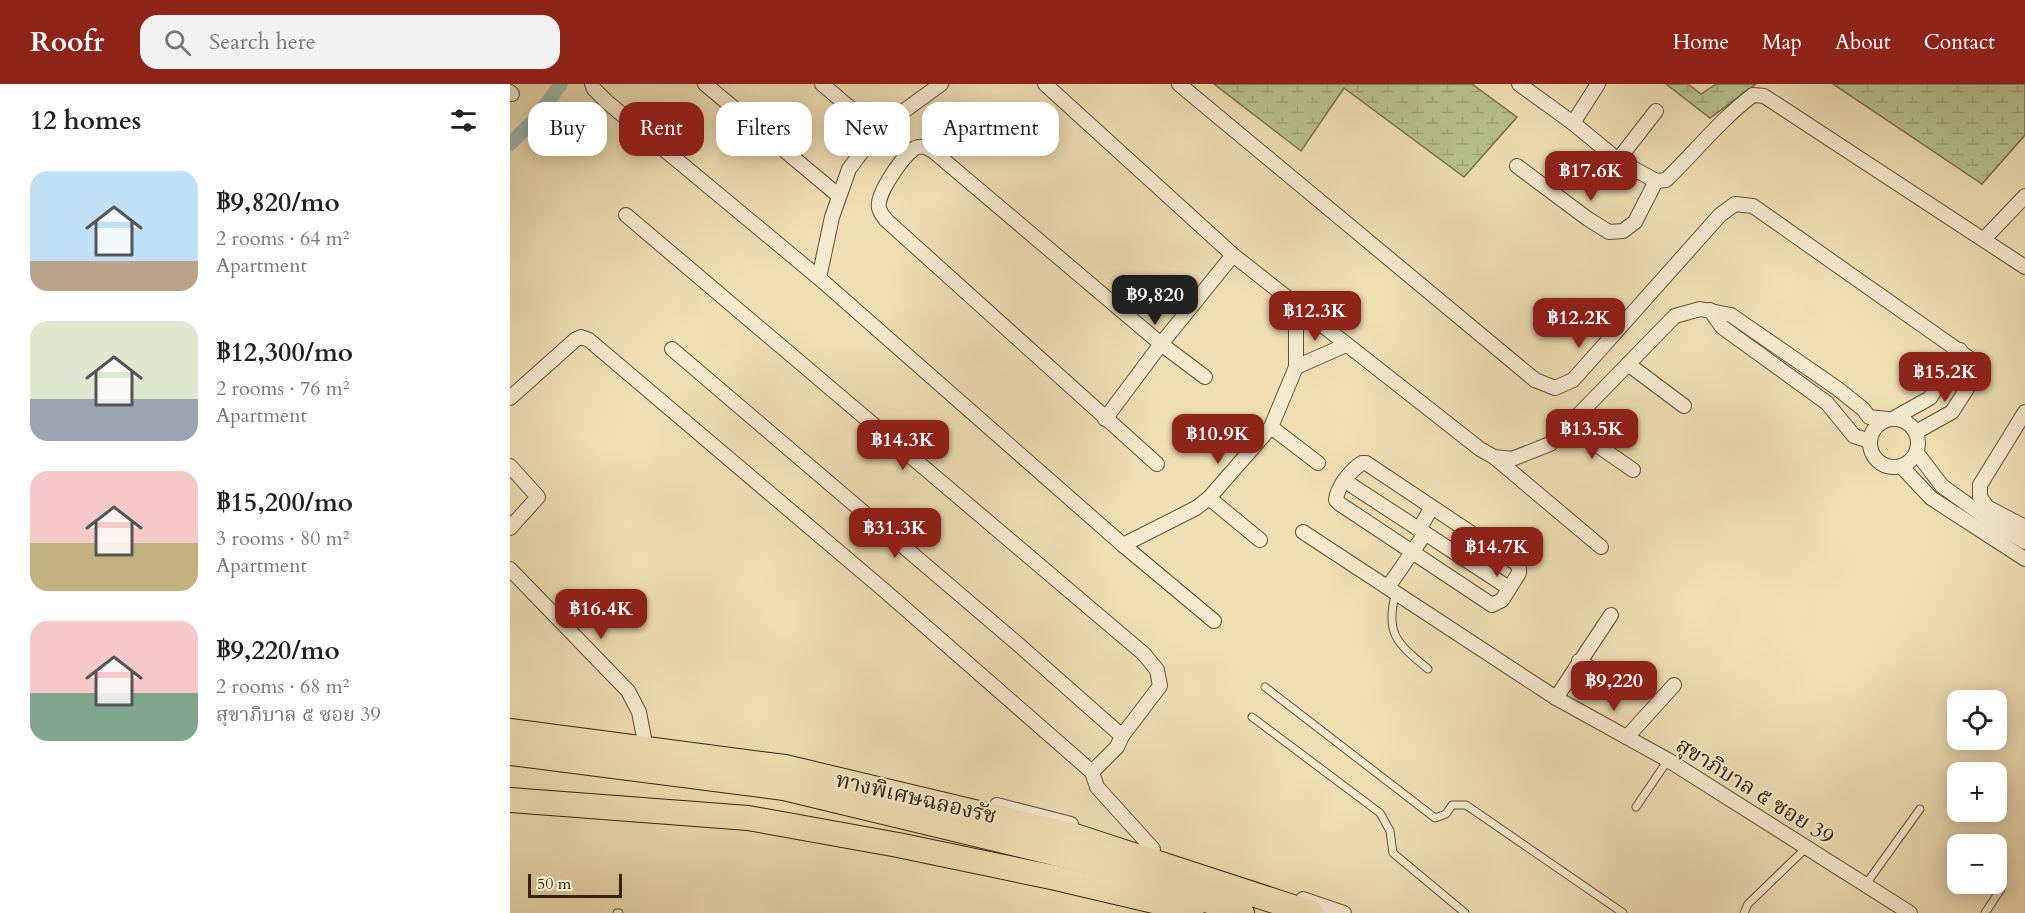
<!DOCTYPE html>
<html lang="en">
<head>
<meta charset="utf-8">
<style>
  body { margin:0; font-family:Cardo,"Noto Serif Thai",serif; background:#f2f2f2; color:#222; height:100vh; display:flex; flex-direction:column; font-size:22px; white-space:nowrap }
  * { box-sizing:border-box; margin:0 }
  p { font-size:20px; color:#767676 }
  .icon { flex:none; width:33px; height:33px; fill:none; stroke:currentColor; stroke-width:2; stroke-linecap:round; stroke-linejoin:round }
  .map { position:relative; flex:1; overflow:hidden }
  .panel { display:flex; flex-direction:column; background:#fff; width:510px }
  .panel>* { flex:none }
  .top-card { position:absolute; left:18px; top:18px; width:570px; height:54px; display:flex; gap:12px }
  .buttons { position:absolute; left:1437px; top:606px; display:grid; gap:12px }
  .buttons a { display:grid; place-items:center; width:60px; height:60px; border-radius:12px; background:#fff; box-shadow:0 3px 15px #0003; font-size:30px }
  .scale { position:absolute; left:18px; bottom:15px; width:94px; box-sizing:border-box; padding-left:6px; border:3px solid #35210a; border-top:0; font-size:16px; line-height:21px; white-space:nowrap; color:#35210a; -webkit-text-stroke:4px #f4eace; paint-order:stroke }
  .price { position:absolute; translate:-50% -51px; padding:0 14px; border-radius:12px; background:#8f2418; color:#fff; font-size:20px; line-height:39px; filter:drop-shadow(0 2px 3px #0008) }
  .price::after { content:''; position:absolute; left:50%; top:36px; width:18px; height:14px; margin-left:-9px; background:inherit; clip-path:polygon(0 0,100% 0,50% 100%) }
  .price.selected { background:#222; color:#fff }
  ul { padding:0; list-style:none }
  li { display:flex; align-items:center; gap:18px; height:150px; padding:0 30px }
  li span { display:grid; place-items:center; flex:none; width:168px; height:120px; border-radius:18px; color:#555 }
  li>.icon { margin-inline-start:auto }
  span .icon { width:72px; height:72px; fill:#fffc; stroke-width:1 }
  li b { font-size:26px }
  h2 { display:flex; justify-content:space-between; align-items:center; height:72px; padding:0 30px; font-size:26px }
  .tag { padding:0 21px; border-radius:18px; background:#fff; box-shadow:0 3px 15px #0003; font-size:21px; line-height:54px }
  .tag.selected { background:#8f2418; color:#fff }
  header { display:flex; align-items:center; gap:36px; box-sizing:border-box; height:84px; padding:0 30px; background:#8f2418; color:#fff }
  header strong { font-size:28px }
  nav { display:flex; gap:33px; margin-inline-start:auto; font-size:21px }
  .search { width:420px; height:54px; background:#f2f2f2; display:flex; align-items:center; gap:15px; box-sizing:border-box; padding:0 21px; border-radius:18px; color:#767676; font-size:22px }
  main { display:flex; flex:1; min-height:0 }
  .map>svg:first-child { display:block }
  .wetland { fill:url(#wetland-marsh); stroke:#76724c; stroke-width:1.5 }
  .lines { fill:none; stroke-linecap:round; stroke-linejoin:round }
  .canal { stroke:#9bbcb2; stroke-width:14 }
  .service-casing { stroke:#635034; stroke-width:9 }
  .minor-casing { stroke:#635034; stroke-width:16 }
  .motorway-casing { stroke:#35210a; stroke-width:26 }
  .service { stroke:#f4eace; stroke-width:7 }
  .minor { stroke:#f4eace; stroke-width:14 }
  .motorway { stroke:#eedfb3; stroke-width:24 }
  .labels { text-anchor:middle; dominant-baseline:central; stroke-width:4.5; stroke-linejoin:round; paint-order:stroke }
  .street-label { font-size:22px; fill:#35210a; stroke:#f4eace }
</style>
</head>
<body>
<header>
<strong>Roofr</strong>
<div class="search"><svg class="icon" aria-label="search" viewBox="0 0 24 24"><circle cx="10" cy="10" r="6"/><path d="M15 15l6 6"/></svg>Search here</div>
<nav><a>Home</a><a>Map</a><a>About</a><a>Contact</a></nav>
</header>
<main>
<section class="panel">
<h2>12 homes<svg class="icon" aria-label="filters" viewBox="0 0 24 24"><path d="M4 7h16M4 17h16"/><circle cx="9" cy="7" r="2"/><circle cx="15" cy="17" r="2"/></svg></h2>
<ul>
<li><span style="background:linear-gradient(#bfe0f5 75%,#b9a48a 0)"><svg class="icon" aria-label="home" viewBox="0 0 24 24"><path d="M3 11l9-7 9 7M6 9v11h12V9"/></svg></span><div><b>฿9,820/mo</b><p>2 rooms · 64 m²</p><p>Apartment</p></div></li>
<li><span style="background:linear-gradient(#dfe7d0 65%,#9aa5b1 0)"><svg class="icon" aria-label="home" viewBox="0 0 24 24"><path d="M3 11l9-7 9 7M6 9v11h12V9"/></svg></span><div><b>฿12,300/mo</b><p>2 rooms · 76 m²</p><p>Apartment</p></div></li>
<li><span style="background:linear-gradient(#f6c9c9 60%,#c2b280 0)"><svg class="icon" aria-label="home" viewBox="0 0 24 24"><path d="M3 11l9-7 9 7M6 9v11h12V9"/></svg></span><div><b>฿15,200/mo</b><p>3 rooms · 80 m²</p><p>Apartment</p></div></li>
<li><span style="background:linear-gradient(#f6c9c9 60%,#7fa58c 0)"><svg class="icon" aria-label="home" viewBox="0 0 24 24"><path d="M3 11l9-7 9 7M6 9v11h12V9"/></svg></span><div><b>฿9,220/mo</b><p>2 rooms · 68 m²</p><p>สุขาภิบาล ๕ ซอย 39</p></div></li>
</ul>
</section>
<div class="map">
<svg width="1515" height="829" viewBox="0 0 1515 829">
  <defs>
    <pattern id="wetland-marsh" width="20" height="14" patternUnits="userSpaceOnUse" patternTransform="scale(1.5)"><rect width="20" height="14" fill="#b7c28e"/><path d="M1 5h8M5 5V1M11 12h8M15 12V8" fill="none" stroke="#9ea679"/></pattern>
  </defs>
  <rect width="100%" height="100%" fill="#eedfb3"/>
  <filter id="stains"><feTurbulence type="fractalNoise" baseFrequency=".00333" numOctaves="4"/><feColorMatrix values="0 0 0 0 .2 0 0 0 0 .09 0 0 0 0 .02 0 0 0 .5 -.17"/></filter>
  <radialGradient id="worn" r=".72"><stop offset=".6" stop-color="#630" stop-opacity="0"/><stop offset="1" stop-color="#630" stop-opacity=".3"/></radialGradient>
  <g class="wetland">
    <path d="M704,0H962L1007,33L954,93L834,4L791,67Z"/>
    <path d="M1156,0H1178L1191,10L1206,0H1246L1200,34Z"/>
    <path d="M1323,0H1515V51L1472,100Z"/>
  </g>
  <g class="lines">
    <path class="canal" d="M0,60L24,36L51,0"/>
    <defs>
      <g id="service">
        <path d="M886,508C874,550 888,560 918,585"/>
        <path d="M755,603L925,734L936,730L942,721H956L1113,829"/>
        <path d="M742,633L870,729L880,747L883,769L955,829"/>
        <path d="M1126,723L1158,676"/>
        <path d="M1356,800L1410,725"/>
        <path d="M107,829H109"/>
        <path d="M1234,829L1238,820L1296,764"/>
        <path d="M1475,829L1491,805"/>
      </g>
      <g id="minor">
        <path d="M82,0L84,5L97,18L309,194L613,461L704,537"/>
        <path d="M195,0L329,112"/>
        <path d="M312,0L367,47"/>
        <path d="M535,0L723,171L970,365L984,373L1002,375L1040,360L1165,232L1190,225L1221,231L1328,305L1353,325L1359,333L1377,335"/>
        <path d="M669,0L1025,296L1045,304L1063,296L1210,131L1225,120L1243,122L1459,274L1464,283L1463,295L1442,328L1406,348"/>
        <path d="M1009,0L1063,39L1108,76L1146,97L1156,96C1185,68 1211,35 1243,11L1254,12L1515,183"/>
        <path d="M0,8L2,10"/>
        <path d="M1063,39L1088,0"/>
        <path d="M1108,76L1146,27"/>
        <path d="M1007,82L1078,135L1099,148L1113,147L1125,138L1146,97"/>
        <path d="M116,131L634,570L647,586L650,602L612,652"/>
        <path d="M1474,155L1515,112"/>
        <path d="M309,194L322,133L339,85L369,45L431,0"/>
        <path d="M1200,226L1212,243L1317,319L1344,352L1360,357"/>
        <path d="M162,265L509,561L612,652L607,663L582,688"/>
        <path d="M1118,280L1174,322"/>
        <path d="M786,283L836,261"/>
        <path d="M0,314L65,256L71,253L79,256L375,507L582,688L587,703L643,765"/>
        <path d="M1515,328L1470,401V413L1477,423L1515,443"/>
        <path d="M1384,334L1420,314L1450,266"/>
        <circle cx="1384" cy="359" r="24"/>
        <path d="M595,335L651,260L723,171"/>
        <path d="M1058,341L1123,386"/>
        <path d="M761,343L808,379"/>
        <path d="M1407,369L1432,402L1485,440L1515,458"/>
        <path d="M984,373L1091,463"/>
        <path d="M852,379H856L1006,479L1009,484V489L992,516L982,521L830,420L826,416C827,403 841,386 852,379Z"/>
        <path d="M647,380L376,136C374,133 370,129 369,124C366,110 393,72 405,64C412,61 417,63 423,67L651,260L695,293"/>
        <path d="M0,382L28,413L0,444"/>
        <path d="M1391,382L1421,414L1515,475"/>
        <path d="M835,397L999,504"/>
        <path d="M699,414L750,456"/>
        <path d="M793,448L1046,614L1158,676L1400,829"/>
        <path d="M613,461L686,424L699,414L761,343L786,283V220"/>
        <path d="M0,485L118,607L129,628L134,654"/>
        <path d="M878,503L912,454L911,442L922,423"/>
        <path d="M1069,577L1101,597"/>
        <path d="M1046,614L1101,531"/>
        <path d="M1117,653L1164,601"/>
        <path d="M487,721L561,740"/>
        <path d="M793,815L834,829"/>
      </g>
      <g id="motorway">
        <path d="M0,647L275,683L565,752L801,829"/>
        <path d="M0,669L274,704L614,786L732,829"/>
        <path d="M0,716L238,734L388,761L546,794L682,826"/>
      </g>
    </defs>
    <use href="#service" class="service-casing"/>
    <use href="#minor" class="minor-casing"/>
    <use href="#motorway" class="motorway-casing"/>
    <use href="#service" class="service"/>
    <use href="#minor" class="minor"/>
    <use href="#motorway" class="motorway"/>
  </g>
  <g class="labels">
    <g class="street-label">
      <text transform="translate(1245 707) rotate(32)">สุขาภิบาล ๕ ซอย 39</text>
      <text transform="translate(406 714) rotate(13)">ทางพิเศษฉลองรัช</text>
    </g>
  </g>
  <rect width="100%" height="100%" filter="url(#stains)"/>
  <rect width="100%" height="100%" fill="url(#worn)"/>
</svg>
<div class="buttons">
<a><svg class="icon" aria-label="locate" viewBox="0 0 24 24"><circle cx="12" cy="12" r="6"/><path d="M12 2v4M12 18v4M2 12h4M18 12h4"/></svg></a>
<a>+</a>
<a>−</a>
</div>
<div class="scale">50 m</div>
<b class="price" style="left:1081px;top:118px">฿17.6K</b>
<b class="price selected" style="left:645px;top:242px">฿9,820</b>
<b class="price" style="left:805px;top:258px">฿12.3K</b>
<b class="price" style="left:1069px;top:265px">฿12.2K</b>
<b class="price" style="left:1435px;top:319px">฿15.2K</b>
<b class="price" style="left:1082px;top:376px">฿13.5K</b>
<b class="price" style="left:708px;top:381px">฿10.9K</b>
<b class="price" style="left:393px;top:387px">฿14.3K</b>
<b class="price" style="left:385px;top:475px">฿31.3K</b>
<b class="price" style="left:987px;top:494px">฿14.7K</b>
<b class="price" style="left:91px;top:556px">฿16.4K</b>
<b class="price" style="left:1104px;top:628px">฿9,220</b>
<div class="top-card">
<a class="tag">Buy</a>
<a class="tag selected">Rent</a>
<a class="tag">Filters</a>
<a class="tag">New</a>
<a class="tag">Apartment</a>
</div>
</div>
</main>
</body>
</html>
